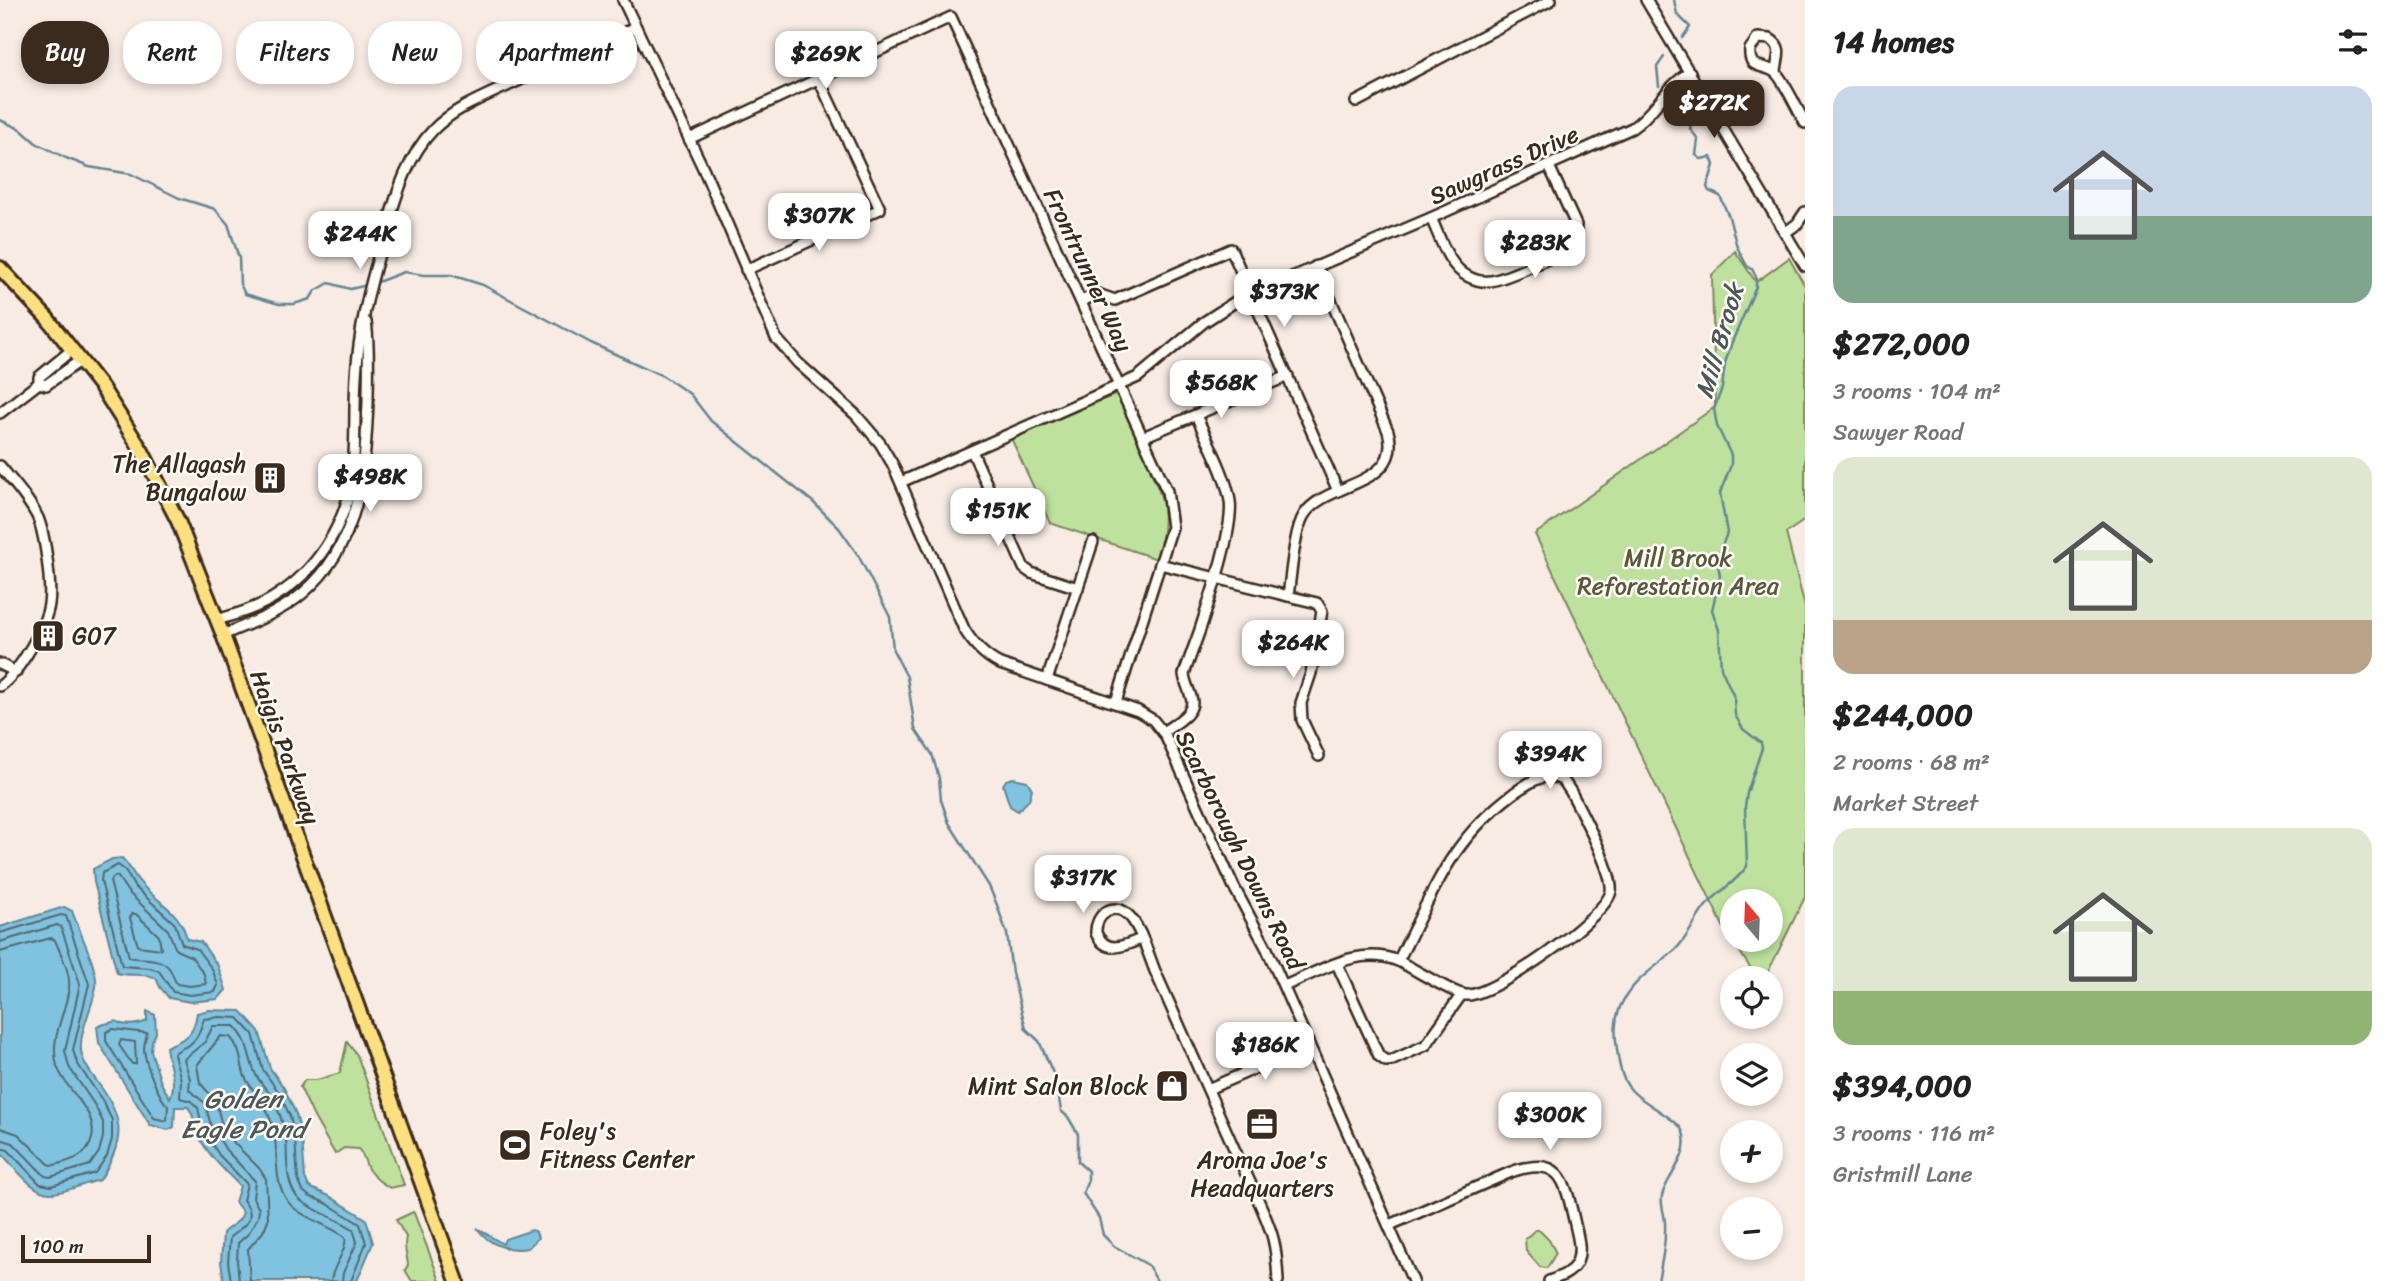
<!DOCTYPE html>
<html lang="en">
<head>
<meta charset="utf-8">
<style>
  body { margin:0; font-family:Sriracha,sans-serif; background:#f2f2f2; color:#222; height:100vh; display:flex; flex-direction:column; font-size:26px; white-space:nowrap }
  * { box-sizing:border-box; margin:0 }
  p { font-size:23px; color:#767676 }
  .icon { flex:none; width:38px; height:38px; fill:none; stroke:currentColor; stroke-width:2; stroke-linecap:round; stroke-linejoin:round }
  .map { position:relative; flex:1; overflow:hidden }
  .sheet { display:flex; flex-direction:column; background:#fff; width:595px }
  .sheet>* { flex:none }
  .top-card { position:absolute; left:21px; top:21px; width:665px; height:63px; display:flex; gap:14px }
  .needle { width:46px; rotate:341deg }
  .controls { position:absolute; left:1720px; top:889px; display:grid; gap:14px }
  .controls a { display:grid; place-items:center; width:63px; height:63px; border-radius:50%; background:#fff; box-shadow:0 4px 10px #0003; font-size:35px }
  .scale { position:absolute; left:21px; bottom:18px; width:130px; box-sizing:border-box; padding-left:7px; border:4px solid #3b2a1e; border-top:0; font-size:19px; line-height:24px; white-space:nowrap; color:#3b2a1e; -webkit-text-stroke:5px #fdfcf7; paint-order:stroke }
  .price { position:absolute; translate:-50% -60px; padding:0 16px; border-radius:14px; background:#fff; color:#222; font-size:23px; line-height:46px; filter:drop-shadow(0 2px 4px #0008) }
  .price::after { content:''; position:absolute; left:50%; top:42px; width:21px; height:16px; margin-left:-10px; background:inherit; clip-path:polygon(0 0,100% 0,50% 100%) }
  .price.active { background:#3b2a1e; color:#fff }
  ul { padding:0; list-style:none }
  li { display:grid; align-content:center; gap:14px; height:371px; padding:0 28px }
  li span { display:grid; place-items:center; height:217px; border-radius:21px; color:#555 }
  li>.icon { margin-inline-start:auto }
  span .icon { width:126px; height:126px; fill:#fffc; stroke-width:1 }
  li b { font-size:30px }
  h2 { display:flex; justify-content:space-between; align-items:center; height:84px; padding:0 28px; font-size:30px }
  .pill { padding:0 24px; border-radius:28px; background:#fff; box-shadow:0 4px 10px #0003; font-size:24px; line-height:63px }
  .pill.active { background:#3b2a1e; color:#fff }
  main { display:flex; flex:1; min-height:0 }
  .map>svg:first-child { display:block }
  .green { fill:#bee29d; stroke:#7c865e; stroke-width:2; fill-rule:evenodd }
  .water { fill:#7fc3e0; stroke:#648692; stroke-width:2 }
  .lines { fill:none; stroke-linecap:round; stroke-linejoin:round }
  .shore { stroke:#56676c; stroke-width:2 }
  .stream { stroke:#648692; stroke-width:2.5 }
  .minor-casing { stroke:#3b2a1e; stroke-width:14 }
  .major-casing { stroke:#3b2a1e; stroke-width:18 }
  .minor { stroke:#fdfcf7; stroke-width:9 }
  .major { stroke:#fce080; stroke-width:12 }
  .labels { text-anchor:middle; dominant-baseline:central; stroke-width:5; stroke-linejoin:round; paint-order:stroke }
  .street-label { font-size:24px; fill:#3b2a1e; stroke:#fdfcf7 }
  .poi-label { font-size:24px; fill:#3b2a1e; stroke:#fdfcf7; text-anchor:end }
  .park-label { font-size:24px; fill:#5c583e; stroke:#fdfcf7 }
  .water-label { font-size:26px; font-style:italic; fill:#4f5858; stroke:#fdfcf7 }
</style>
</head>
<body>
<main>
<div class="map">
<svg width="1805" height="1281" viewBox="0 0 1805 1281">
  <rect width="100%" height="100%" fill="#f7ebe4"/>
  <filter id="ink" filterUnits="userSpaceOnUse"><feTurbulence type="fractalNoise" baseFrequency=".0143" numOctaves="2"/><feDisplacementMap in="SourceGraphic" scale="14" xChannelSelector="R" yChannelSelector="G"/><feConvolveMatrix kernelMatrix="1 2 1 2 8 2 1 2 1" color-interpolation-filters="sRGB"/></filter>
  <g filter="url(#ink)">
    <g class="green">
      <path d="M1735,251L1756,282L1789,258L1805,286V520L1786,533L1805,607V897L1765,978H1757L1723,926L1535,534L1715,407L1712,275ZM1771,901V940H1732V901Z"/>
      <path d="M1117,394L1122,398L1149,457C1148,471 1156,481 1160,494C1167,512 1163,541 1157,559L1050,523L1011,438Z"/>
      <path d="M347,1042L357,1055L404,1185L390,1188C382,1183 374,1178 368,1169C364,1161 365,1155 358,1149L344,1148L335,1154L314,1117L300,1087L305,1080H317L340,1073Z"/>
      <path d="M413,1212L414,1213L440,1281H412L405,1270L408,1265C407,1254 403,1248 406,1237L396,1220Z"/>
      <path d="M1535,1230H1539L1549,1240L1556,1253L1547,1268L1540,1267L1526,1251L1525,1239Z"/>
    </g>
    <g class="water">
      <path d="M1013,778L1027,781L1032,789L1029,800L1018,811L1010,806L1003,785L1006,780Z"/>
      <path d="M122,858C129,865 132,872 138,880C155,902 181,910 187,939L201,942L218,966L226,990L218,999L190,1002L169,998L160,987L156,978C143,972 130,977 117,973L94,882L93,869L112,859Z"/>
      <path d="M64,907L72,911C78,929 99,970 96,987C93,1006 79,1032 81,1050C82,1062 91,1073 98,1083C126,1120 124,1142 100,1180C84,1183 66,1193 51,1193C33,1194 12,1164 0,1152V927Z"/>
      <path d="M209,1010L241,1011L259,1031L270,1068L284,1088L296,1114L302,1138L305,1178L309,1187L329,1196L366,1219L373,1243L357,1281H224L221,1262L223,1233C230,1225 240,1224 243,1212L235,1202L240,1186C224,1170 207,1154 197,1133C193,1124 195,1115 188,1107H175L174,1127L168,1130L150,1125L99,1043L97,1026L116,1021C123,1027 139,1025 147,1021V1011L155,1015L156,1033L152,1041L151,1051L161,1083L170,1098C178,1082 168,1065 166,1047C188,1037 193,1037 197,1013Z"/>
      <path d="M477,1228L503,1244L505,1239L532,1230L536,1232L538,1238L528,1248C508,1252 489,1245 477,1228Z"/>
    </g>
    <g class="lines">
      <g class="shore">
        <path d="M118,865L125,870L134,886L175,924L182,944L197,949L212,969L218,985L215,992L190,995L173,992L159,971L150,968L122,966L101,881L102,873Z"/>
        <path d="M115,876L118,877L128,892L168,930L176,950L192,957L204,974L206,984L190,986L177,984C173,979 173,973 169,968C159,956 141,960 129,957L110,881Z"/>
        <path d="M132,914H136L159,936L161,949L138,946L130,918Z"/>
        <path d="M0,933L61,915L66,916L89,984L73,1050L77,1063L102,1100L112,1120V1139L107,1156L95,1173L51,1186L40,1184L8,1150L0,1148"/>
        <path d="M0,942L57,925L61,927L80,984L65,1051L69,1067L94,1104L103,1122V1137L99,1152L90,1165L50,1177L45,1176L13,1143L0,1139"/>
        <path d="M0,952L51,938L55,940C60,953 71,972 69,987C66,1014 49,1038 57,1066C65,1091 98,1110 92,1138C88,1158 69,1161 51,1166L18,1134L0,1128"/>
        <path d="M113,1029L147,1033C146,1038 144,1044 144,1049C145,1063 158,1097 168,1106L167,1121L154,1118L106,1041V1032Z"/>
        <path d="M121,1040L135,1042L136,1064H132L119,1045Z"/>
        <path d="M231,1281L228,1262L230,1237C244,1226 259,1218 243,1200L247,1184L219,1155L203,1130L198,1108L191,1101L180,1098L181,1080L174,1054C178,1049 183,1048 189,1045C199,1038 200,1029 204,1019L220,1017L238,1018L253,1034L263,1070L278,1091L290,1116L295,1139L298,1180L303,1191L309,1196L326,1203L360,1224L366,1243L351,1281"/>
        <path d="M239,1281L237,1261L238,1243L248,1234L258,1217L259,1209L253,1198L255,1181L226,1150L211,1126L205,1103L189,1090L190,1079L184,1059L205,1042L213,1026H234C251,1043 247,1056 256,1075C259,1081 265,1087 269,1093C277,1106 284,1123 286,1139C288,1158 284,1179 297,1197C304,1207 339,1219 353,1229L357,1242L343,1273L342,1281"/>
        <path d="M250,1281L248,1249L263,1232L268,1220L266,1179L259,1168L234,1143L221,1122L216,1101L200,1083L197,1065L221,1036L230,1037C241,1048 240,1062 245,1077C249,1085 255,1092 260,1099C268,1111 274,1126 275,1140C278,1162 274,1184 289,1203C299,1216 329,1225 345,1237C348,1250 332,1266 331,1281"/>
      </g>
      <g class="stream">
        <path d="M1674,0L1677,14L1690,27L1682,38"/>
        <path d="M1659,86L1657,67L1664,57"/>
        <path d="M0,120L20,129L36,143L66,158L89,167L131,174L179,198L215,209L228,224L239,258L240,284L245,294L279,304H294L310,299L315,291L329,283L350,289L368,285"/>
        <path d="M375,283L404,272L424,275H451L483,285L591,343L663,376L690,394L711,421L813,502L839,528L858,555L890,617L893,650L907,677L915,729L932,754L939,778L941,800L949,823L989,886L997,905L1007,934L1012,973L1026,1029L1039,1041L1056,1080L1061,1111L1068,1117L1078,1134V1162L1088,1171V1180L1083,1193L1099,1218L1103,1235L1114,1246L1148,1265L1157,1281"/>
        <path d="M1658,1281C1662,1261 1666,1243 1665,1223C1665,1214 1660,1205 1662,1196C1666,1176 1691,1157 1683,1132C1680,1125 1675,1122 1668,1117C1635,1093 1622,1094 1617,1049C1615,1034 1614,1022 1620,1007C1631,981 1654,969 1675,950C1688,938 1694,921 1705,907C1718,891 1736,883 1747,866L1745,807L1747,793L1762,748L1761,743L1743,729L1735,715L1734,697L1721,668L1719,630L1712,610L1720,576L1717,559L1727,533L1720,493L1731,465V455L1717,426L1714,409L1722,388L1725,363L1732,342L1756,287V277L1752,269L1747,266L1737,247L1729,217L1720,196L1709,191L1707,187L1714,165L1711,157L1701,159L1696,155L1698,139L1690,129C1692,110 1704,105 1677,100"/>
      </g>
      <defs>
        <g id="minor">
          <path d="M623,0L704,170L776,338L798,363L856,415L880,443L893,465L964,629C973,644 984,656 1000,664L1138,711L1153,720L1165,735L1234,887L1267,949L1413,1281"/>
          <path d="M1646,0L1805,266"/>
          <path d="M1776,73C1776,59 1785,48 1770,39L1758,38L1750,49C1748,72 1765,63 1776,73C1785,82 1798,111 1805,123"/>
          <path d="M1356,102L1551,0"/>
          <path d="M689,139L951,17L1167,491L1172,527L1116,702"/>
          <path d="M1431,218C1440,237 1448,267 1469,277C1475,280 1483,282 1490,281C1502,280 1563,254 1570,246C1575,239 1576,233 1576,225L1549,166"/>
          <path d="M1786,232L1797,224L1805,212"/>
          <path d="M746,270L880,209L813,67"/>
          <path d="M1081,301L1098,294L1115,300L1231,249L1338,491"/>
          <path d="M39,383L46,385L81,360"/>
          <path d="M0,413L39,383V377L73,349"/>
          <path d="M1143,437L1288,376"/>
          <path d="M972,451L1024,568L1031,573L1078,588"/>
          <path d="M0,466C13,482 29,499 38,518C45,535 52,586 49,604C46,626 19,673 0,686"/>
          <path d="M901,482L1138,377L1204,322L1238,300L1431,218L1632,128C1655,113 1666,86 1690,72"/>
          <path d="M1160,564L1288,596C1291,576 1294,531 1304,515C1325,481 1404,487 1388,431L1316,266"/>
          <path d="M1288,596L1317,603L1322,611L1311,673L1301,703L1302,720L1319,756"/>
          <path d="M217,620C237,614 258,608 276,596C316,571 344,527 352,480C357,442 353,402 357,364C361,316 374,270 388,224C397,192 409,155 433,130C456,106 491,94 520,80C559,62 597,45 636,27"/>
          <path d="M223,635C250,623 280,613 303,593C360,545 365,472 368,402C368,376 370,349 366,322"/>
          <path d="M0,664L16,672"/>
          <path d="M1047,680L1093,542"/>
          <path d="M1163,732C1174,724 1197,713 1191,697C1189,689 1185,683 1184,674C1197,640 1235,533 1230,501C1226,474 1207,441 1196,415"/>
          <path d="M1141,939C1124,946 1106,955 1096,933C1095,916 1112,901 1127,914C1139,923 1149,956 1155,971C1181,1029 1207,1088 1233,1146C1245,1173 1260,1200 1270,1229C1276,1245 1277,1263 1278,1281"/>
          <path d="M1337,964L1379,1056L1386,1061L1393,1060L1426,1045L1462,994"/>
          <path d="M1284,986C1321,971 1358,945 1398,961C1434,892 1448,842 1514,793C1530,782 1544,771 1563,780L1571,792C1581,812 1614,872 1611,891C1607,917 1491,998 1465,995C1452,993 1413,968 1398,961"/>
          <path d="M1208,1089L1309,1045"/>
          <path d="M1390,1225L1511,1172C1560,1155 1565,1179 1574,1220C1577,1234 1583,1251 1576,1264C1570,1274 1559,1277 1549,1281"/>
        </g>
        <path id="major" d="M0,268L47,318L102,388L142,451L178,521L223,635L457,1281"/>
      </defs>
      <use href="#minor" class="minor-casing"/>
      <use href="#major" class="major-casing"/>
      <use href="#minor" class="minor"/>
      <use href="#major" class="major"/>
    </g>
  </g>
  <defs>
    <symbol id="building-square" viewBox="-11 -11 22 22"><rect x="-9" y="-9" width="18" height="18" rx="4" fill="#3b2a1e" stroke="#fdfcf7"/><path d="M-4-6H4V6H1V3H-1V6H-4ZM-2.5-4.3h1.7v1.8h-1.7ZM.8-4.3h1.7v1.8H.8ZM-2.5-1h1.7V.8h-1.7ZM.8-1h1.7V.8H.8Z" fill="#fff"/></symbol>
    <symbol id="shop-square" viewBox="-11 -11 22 22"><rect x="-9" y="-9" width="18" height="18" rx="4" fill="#3b2a1e" stroke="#fdfcf7"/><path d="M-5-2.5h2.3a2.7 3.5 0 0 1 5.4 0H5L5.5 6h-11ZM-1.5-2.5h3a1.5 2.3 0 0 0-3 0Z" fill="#fff"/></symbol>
    <symbol id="office-square" viewBox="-11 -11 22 22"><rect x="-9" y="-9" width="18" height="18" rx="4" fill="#3b2a1e" stroke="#fdfcf7"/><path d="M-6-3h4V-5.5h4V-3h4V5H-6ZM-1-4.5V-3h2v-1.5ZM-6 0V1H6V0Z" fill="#fff"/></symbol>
    <symbol id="stadium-square" viewBox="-11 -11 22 22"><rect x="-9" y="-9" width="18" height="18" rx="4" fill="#3b2a1e" stroke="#fdfcf7"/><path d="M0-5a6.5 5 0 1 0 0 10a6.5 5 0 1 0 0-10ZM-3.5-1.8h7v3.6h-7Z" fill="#fff"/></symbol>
  </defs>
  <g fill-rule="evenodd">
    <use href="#building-square" x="251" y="459" width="38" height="38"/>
    <use href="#building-square" x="29" y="617" width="38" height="38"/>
    <use href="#shop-square" x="1153" y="1067" width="38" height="38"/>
    <use href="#office-square" x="1243" y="1105" width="38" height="38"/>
    <use href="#stadium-square" x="496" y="1126" width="38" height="38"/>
  </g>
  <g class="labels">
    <g class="street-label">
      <text transform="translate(1504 165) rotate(-24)">Sawgrass Drive</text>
      <text transform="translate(1088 270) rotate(65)">Frontrunner Way</text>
      <text transform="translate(285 747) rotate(70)">Haigis Parkway</text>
      <text transform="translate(1240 850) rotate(64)">Scarborough Downs Road</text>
    </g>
    <g class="poi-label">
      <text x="246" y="464">The Allagash<tspan x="246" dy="28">Bungalow</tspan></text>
      <text x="72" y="636" text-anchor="start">G07</text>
      <text x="1148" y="1086">Mint Salon Block</text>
      <text x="540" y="1131" text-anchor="start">Foley's<tspan x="540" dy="28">Fitness Center</tspan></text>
      <text x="1262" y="1160" text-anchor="middle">Aroma Joe's<tspan x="1262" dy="28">Headquarters</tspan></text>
    </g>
    <g class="park-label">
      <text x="1678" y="558">Mill Brook<tspan x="1678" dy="28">Reforestation Area</tspan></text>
    </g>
    <g class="water-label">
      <text transform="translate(1719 341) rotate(-74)">Mill Brook</text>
      <text x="243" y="1099">Golden<tspan x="243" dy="30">Eagle Pond</tspan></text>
    </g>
  </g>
</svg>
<div class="controls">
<a><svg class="needle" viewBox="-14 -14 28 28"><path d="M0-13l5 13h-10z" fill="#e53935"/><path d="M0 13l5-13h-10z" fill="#767676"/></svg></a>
<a><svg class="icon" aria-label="locate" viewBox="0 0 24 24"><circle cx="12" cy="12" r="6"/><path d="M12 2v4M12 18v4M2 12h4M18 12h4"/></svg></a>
<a><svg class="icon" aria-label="layers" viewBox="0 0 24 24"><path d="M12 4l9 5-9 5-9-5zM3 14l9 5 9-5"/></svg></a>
<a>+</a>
<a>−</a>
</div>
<div class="scale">100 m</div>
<b class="price" style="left:826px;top:91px">$269K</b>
<b class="price active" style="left:1714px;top:140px">$272K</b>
<b class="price" style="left:819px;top:253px">$307K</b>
<b class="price" style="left:360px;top:271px">$244K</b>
<b class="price" style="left:1535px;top:280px">$283K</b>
<b class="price" style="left:1284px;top:329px">$373K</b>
<b class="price" style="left:1221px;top:420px">$568K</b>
<b class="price" style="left:370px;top:514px">$498K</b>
<b class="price" style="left:998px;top:548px">$151K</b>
<b class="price" style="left:1293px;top:680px">$264K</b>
<b class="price" style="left:1550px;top:791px">$394K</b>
<b class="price" style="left:1083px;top:915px">$317K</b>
<b class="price" style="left:1265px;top:1082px">$186K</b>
<b class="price" style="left:1550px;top:1152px">$300K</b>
<div class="top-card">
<a class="pill active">Buy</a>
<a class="pill">Rent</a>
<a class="pill">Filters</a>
<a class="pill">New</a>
<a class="pill">Apartment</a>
</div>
</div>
<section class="sheet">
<h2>14 homes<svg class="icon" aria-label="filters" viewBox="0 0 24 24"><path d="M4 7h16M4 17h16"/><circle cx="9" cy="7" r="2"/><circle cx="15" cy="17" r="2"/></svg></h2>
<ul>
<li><span style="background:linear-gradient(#c9d6e8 60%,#7fa58c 0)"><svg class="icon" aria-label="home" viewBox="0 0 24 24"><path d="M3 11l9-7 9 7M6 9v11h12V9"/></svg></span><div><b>$272,000</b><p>3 rooms · 104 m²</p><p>Sawyer Road</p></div></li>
<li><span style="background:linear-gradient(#dfe7d0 75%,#b9a48a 0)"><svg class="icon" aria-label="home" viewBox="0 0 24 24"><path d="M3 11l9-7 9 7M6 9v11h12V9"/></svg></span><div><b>$244,000</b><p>2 rooms · 68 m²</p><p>Market Street</p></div></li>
<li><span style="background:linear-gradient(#dfe7d0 75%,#8fb573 0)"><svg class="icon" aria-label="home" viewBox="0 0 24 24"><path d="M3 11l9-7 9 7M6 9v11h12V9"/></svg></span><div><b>$394,000</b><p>3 rooms · 116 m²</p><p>Gristmill Lane</p></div></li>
</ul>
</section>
</main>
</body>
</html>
